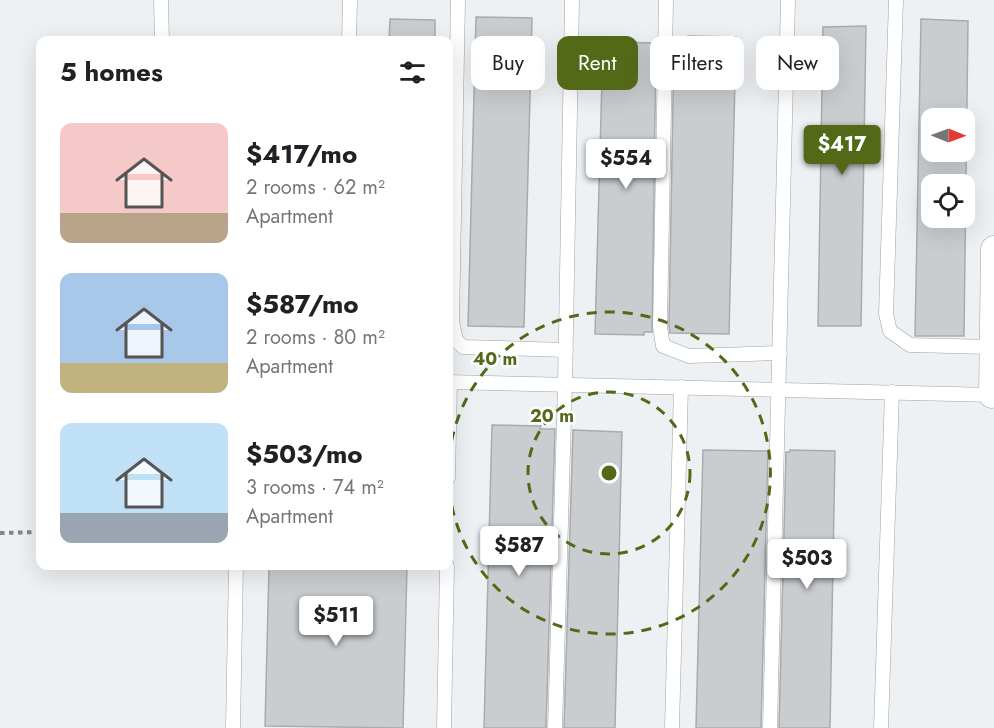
<!DOCTYPE html>
<html lang="en">
<head>
<meta charset="utf-8">
<style>
  body { margin:0; font-family:Jost,sans-serif; background:#f2f2f2; color:#202124; height:100vh; display:flex; flex-direction:column; font-size:22px; white-space:nowrap }
  * { box-sizing:border-box; margin:0 }
  p { font-size:20px; color:#757577 }
  .icon { flex:none; width:33px; height:33px; fill:none; stroke:currentColor; stroke-width:2; stroke-linecap:round; stroke-linejoin:round }
  .map { position:relative; flex:1; overflow:hidden }
  .side { position:absolute; left:36px; top:36px; width:417px; height:534px; display:flex; flex-direction:column; background:#fff; border-radius:12px; box-shadow:0 6px 24px #0002 }
  .side>* { flex:none }
  .top-card { position:absolute; left:471px; top:36px; width:432px; height:54px; display:flex; gap:12px }
  .needle { width:39px; rotate:91deg }
  .controls { position:absolute; left:921px; top:108px; display:grid; gap:12px }
  .controls a { display:grid; place-items:center; width:54px; height:54px; border-radius:12px; background:#fff; box-shadow:0 6px 24px #0002; font-size:30px }
  .price { position:absolute; translate:-50% -51px; padding:0 14px; border-radius:6px; background:#fff; color:#222; font-size:20px; line-height:39px; filter:drop-shadow(0 2px 3px #0008) }
  .price::after { content:''; position:absolute; left:50%; top:36px; width:18px; height:14px; margin-left:-9px; background:inherit; clip-path:polygon(0 0,100% 0,50% 100%) }
  .price.active { background:#546917; color:#fff }
  ul { padding:0; list-style:none }
  li { display:flex; align-items:center; gap:18px; height:150px; padding:0 24px }
  li span { display:grid; place-items:center; flex:none; width:168px; height:120px; border-radius:12px; color:#555 }
  li>.icon { margin-inline-start:auto }
  span .icon { width:72px; height:72px; fill:#fffc; stroke-width:1 }
  li b { font-size:26px }
  h2 { display:flex; justify-content:space-between; align-items:center; height:72px; padding:0 24px; font-size:26px }
  .pill { padding:0 21px; border-radius:12px; background:#fff; box-shadow:0 6px 24px #0002; font-size:21px; line-height:54px }
  .pill.active { background:#546917; color:#fff }
  .map>svg:first-child { display:block }
  .building { fill:#cacdd0; stroke:#a9abae; stroke-width:1.5; fill-rule:evenodd }
  .lines { fill:none; stroke-linecap:round; stroke-linejoin:round }
  .service-casing { stroke:#9fa2a5; stroke-width:15 }
  .minor-casing { stroke:#9fa2a5; stroke-width:27 }
  .path { stroke:#828487; stroke-width:4; stroke-dasharray:4.5 4.5; stroke-linecap:butt }
  .service { stroke:#fff; stroke-width:14 }
  .minor { stroke:#fff; stroke-width:26 }
  .ring { fill:none; stroke:#546917; stroke-width:3; stroke-dasharray:10 8 }
  .centre { fill:#546917; stroke:#fdfeff; stroke-width:3 }
  .ring-label { font-size:18px; text-anchor:middle; font-weight:bold; fill:#546917; stroke:#fdfeff; stroke-width:5; stroke-linejoin:round; paint-order:stroke }
</style>
</head>
<body>
<div class="map">
<svg width="994" height="728" viewBox="0 0 994 728">
  <rect width="100%" height="100%" fill="#eef1f4"/>
  <g class="building">
    <path d="M476,17L532,18L524,327L468,326Z"/>
    <path d="M390,19L435,20V40H389Z"/>
    <path d="M921,19L968,21L964,336H915ZM932,118H964V152H932ZM932,184H964V218H932Z"/>
    <path d="M866,26L861,326H818L823,27Z"/>
    <path d="M688,36L736,37L729,334L670,333L669,326L674,44H688Z"/>
    <path d="M603,42L656,43L652,332H644V335L595,334Z"/>
    <path d="M492,425L541,426L540,429H555L546,728H484Z"/>
    <path d="M573,430L622,432L615,728H564Z"/>
    <path d="M703,450L768,451L761,728H696Z"/>
    <path d="M790,450L835,451L830,728H779L786,452H790Z"/>
    <path d="M269,566H407L403,728L265,726Z"/>
  </g>
  <g class="lines">
    <defs>
      <g id="service">
        <path d="M161,0L162,40"/>
        <path d="M458,0L452,322L456,340L463,347L566,350"/>
        <path d="M666,0L660,327L663,346L689,356L780,353"/>
        <path d="M896,0L886,314L890,331L910,345L991,347"/>
        <path d="M349,40L350,0"/>
        <path d="M448,382L994,395"/>
        <path d="M448,478L450,382"/>
        <path d="M233,728L236,566"/>
        <path d="M444,728L447,566"/>
        <path d="M555,728L565,384L572,0"/>
        <path d="M672,728L681,387"/>
        <path d="M770,728L788,0"/>
        <path d="M881,728L892,392"/>
      </g>
      <path id="minor" d="M992,395L994,249"/>
    </defs>
    <use href="#service" class="service-casing"/>
    <use href="#minor" class="minor-casing"/>
    <path class="path" d="M0,533L40,532"/>
    <use href="#service" class="service"/>
    <use href="#minor" class="minor"/>
  </g>
  <g class="ring">
    <circle cx="609" cy="473" r="81"/>
    <path d="M449 459A161 161 0 1 1 449 487"/>
  </g>
  <circle cx="609" cy="473" r="9" class="centre"/>
  <g class="ring-label">
    <text x="495" y="365">40 m</text>
    <text x="552" y="422">20 m</text>
  </g>
</svg>
<div class="controls">
<a><svg class="needle" viewBox="-14 -14 28 28"><path d="M0-13l5 13h-10z" fill="#e53935"/><path d="M0 13l5-13h-10z" fill="#757577"/></svg></a>
<a><svg class="icon" aria-label="locate" viewBox="0 0 24 24"><circle cx="12" cy="12" r="6"/><path d="M12 2v4M12 18v4M2 12h4M18 12h4"/></svg></a>
</div>
<b class="price active" style="left:842px;top:176px">$417</b>
<b class="price" style="left:626px;top:190px">$554</b>
<b class="price" style="left:519px;top:577px">$587</b>
<b class="price" style="left:807px;top:590px">$503</b>
<b class="price" style="left:336px;top:647px">$511</b>
<div class="top-card">
<a class="pill">Buy</a>
<a class="pill active">Rent</a>
<a class="pill">Filters</a>
<a class="pill">New</a>
</div>
<section class="side">
<h2>5 homes<svg class="icon" aria-label="filters" viewBox="0 0 24 24"><path d="M4 7h16M4 17h16"/><circle cx="9" cy="7" r="2"/><circle cx="15" cy="17" r="2"/></svg></h2>
<ul>
<li><span style="background:linear-gradient(#f6c9c9 75%,#b9a48a 0)"><svg class="icon" aria-label="home" viewBox="0 0 24 24"><path d="M3 11l9-7 9 7M6 9v11h12V9"/></svg></span><div><b>$417/mo</b><p>2 rooms · 62 m²</p><p>Apartment</p></div></li>
<li><span style="background:linear-gradient(#a9c7e8 75%,#c2b280 0)"><svg class="icon" aria-label="home" viewBox="0 0 24 24"><path d="M3 11l9-7 9 7M6 9v11h12V9"/></svg></span><div><b>$587/mo</b><p>2 rooms · 80 m²</p><p>Apartment</p></div></li>
<li><span style="background:linear-gradient(#bfe0f5 75%,#9aa5b1 0)"><svg class="icon" aria-label="home" viewBox="0 0 24 24"><path d="M3 11l9-7 9 7M6 9v11h12V9"/></svg></span><div><b>$503/mo</b><p>3 rooms · 74 m²</p><p>Apartment</p></div></li>
</ul>
</section>
</div>
</body>
</html>
